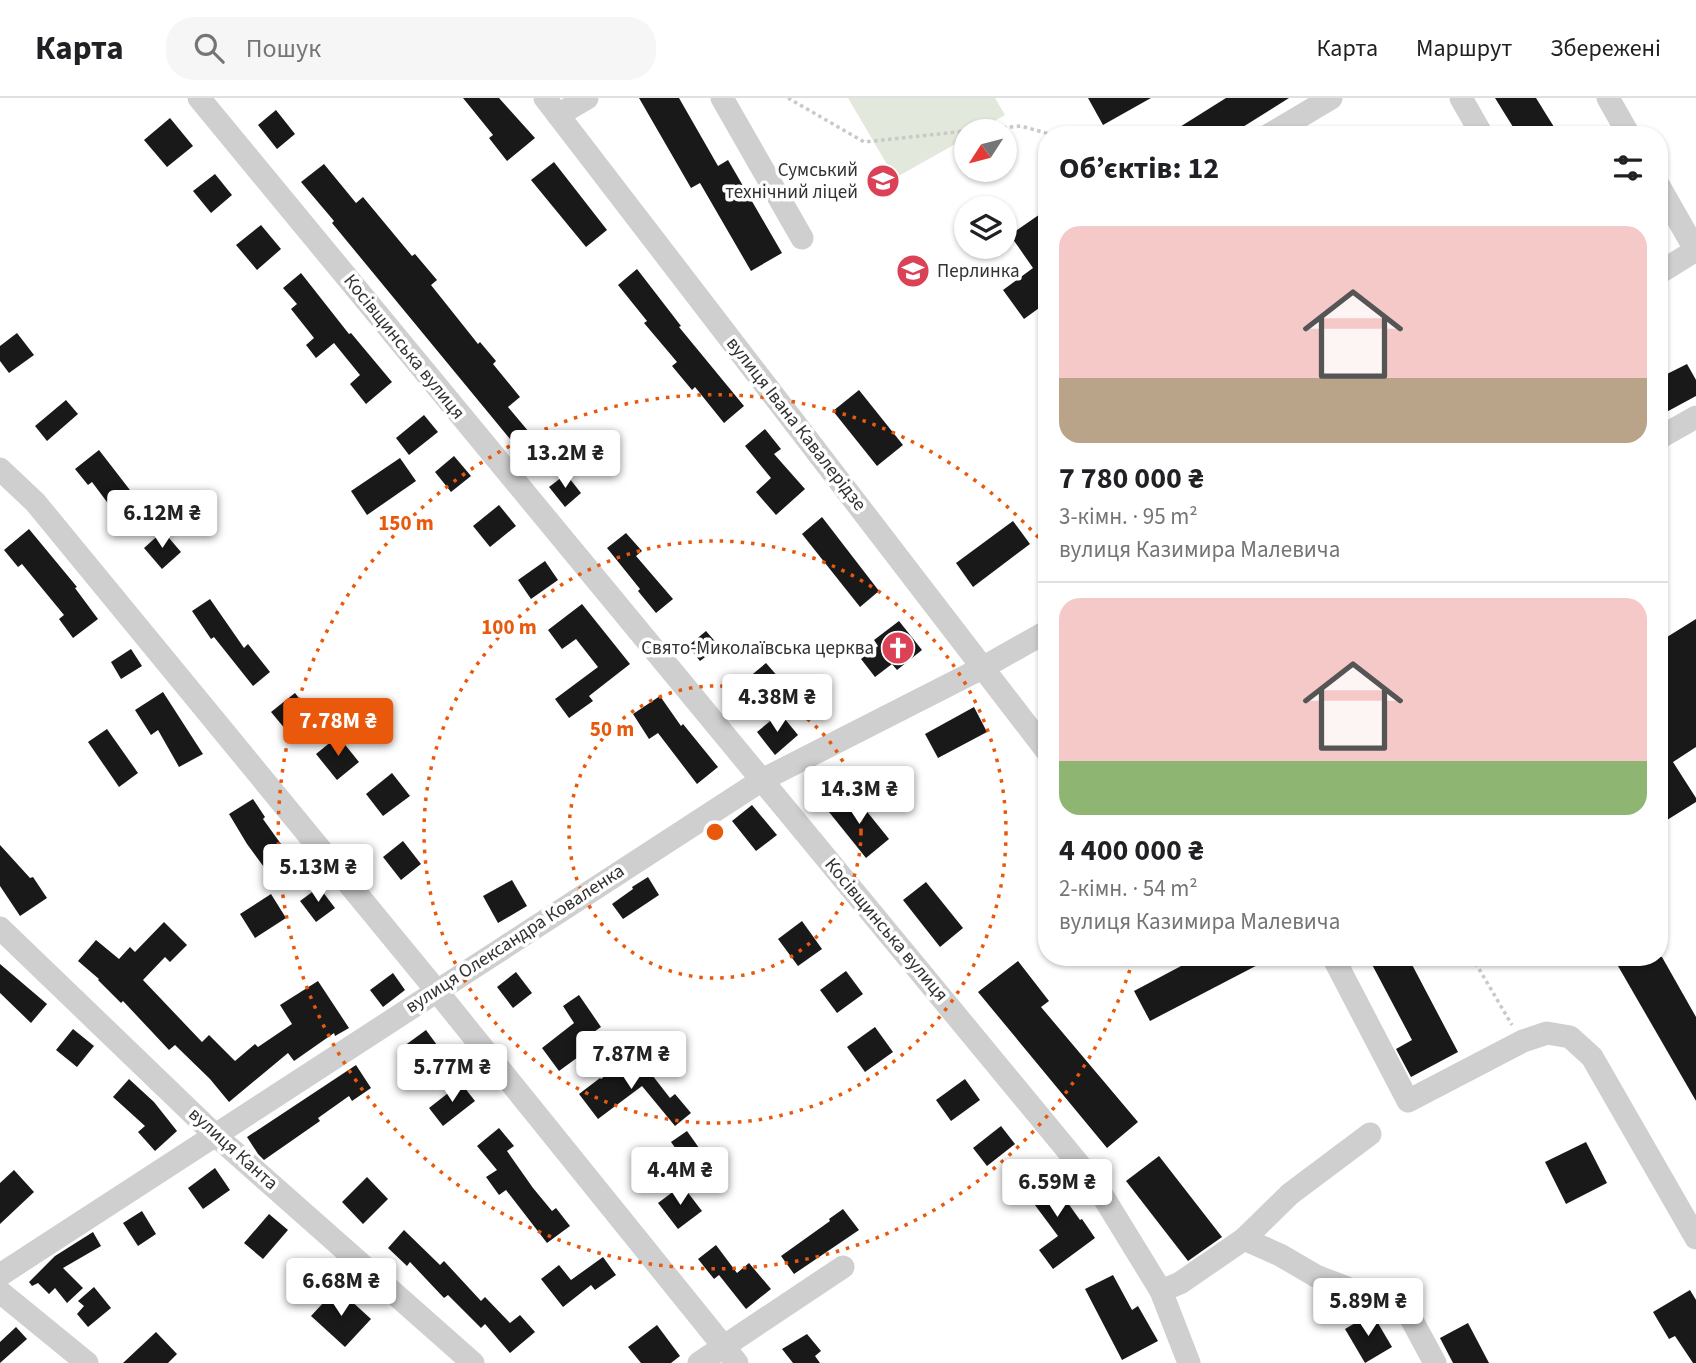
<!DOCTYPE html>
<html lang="uk">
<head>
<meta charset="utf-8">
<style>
  body { margin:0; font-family:"Source Sans 3",sans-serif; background:#f6f6f6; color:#202124; height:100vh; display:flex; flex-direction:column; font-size:26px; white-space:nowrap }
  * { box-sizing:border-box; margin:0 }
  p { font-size:23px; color:#757577 }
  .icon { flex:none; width:38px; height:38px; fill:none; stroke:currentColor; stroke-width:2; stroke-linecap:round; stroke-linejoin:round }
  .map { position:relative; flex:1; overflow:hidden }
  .panel { position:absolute; left:1038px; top:28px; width:630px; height:840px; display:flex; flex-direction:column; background:#fff; border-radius:28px; box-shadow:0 2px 5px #0004 }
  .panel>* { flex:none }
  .needle { width:46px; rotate:234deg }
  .fabs { position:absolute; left:954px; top:21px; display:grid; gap:14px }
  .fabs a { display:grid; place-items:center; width:63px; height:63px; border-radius:50%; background:#fff; box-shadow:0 2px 5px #0004; font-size:35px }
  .price { position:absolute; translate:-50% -60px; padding:0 16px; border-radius:7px; background:#fff; color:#222; font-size:23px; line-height:46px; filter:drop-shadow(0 2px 4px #0008) }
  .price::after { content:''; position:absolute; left:50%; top:42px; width:21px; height:16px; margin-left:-10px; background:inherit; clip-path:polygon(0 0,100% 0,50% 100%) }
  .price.active { background:#ea580c; color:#fff }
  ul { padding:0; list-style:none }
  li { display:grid; align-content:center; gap:14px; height:371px; padding:0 21px }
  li+li { border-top:2px solid #e0e0e0 }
  li span { display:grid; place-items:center; height:217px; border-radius:21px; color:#555 }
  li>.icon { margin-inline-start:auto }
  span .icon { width:126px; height:126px; fill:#fffc; stroke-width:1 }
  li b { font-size:30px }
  h2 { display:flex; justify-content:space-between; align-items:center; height:84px; padding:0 21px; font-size:30px }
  header { display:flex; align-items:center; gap:42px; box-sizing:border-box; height:98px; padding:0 35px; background:#fff; border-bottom:2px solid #e0e0e0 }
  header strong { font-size:33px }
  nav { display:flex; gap:38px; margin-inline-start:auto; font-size:24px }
  .search { width:490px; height:63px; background:#f6f6f6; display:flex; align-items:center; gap:18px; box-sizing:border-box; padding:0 24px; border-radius:28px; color:#757577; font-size:26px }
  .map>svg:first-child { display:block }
  .green { fill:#e3e8dc }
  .building { fill:#191919 }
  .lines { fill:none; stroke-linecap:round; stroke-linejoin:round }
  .path { stroke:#c9c9c9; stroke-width:3.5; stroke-dasharray:3.5 3.5; stroke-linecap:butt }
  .minor { stroke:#cfcfcf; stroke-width:23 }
  .ring { fill:none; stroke:#e8590c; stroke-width:3.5; stroke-dasharray:3.5 7 }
  .labels { text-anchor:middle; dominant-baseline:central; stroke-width:7; stroke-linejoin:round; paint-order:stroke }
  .poi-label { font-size:19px; fill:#323232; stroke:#fff; text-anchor:end }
  .street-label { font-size:19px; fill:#323232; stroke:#fff }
  .centre { fill:#e8590c; stroke:#fff; stroke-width:3.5 }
  .ring-label { font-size:21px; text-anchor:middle; font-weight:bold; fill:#e8590c; stroke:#fff; stroke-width:7; stroke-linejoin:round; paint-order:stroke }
</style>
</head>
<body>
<header>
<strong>Карта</strong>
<div class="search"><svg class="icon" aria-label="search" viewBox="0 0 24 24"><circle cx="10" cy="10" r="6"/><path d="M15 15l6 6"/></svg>Пошук</div>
<nav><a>Карта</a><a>Маршрут</a><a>Збережені</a></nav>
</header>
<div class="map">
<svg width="1696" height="1265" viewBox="0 0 1696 1265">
  <rect width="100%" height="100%" fill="#fff"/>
  <path class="green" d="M848,0H995L1005,17L977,33H966V40L895,80Z"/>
  <g class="building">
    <path d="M463,0H499L535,40L507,63L489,40L493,37Z"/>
    <path d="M639,0H679L718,68L728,62L782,155L751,173L700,85L691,90Z"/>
    <path d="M1088,0H1151L1103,27Z"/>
    <path d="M1226,0H1289L1230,37H1167Z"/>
    <path d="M1495,0H1536L1559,37H1518Z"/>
    <path d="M276,12L295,36L277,51L258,27Z"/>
    <path d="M170,20L193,48L167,69L144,42Z"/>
    <path d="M554,64L607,132L586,149L531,82Z"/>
    <path d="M324,66L356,105L363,99L412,158L415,156L437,182L431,187L478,246L480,244L496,263L493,266L520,299L508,309L529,334L515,347L332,125L334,123L301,84Z"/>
    <path d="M215,76L232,97L211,115L193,93Z"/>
    <path d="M1046,112V205L1024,221L1003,192L1033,170L1010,137Z"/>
    <path d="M261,127L281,151L257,172L236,147Z"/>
    <path d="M637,171L681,228L679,229L744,308L724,325L695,289L692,292L672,268L677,264L644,225L647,223L618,187Z"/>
    <path d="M301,175L349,236L351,235L392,284L366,306L350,286L360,277L334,245L316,260L306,247L314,240L291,211L297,206L283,190Z"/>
    <path d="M17,235L34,257L9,275L0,263V248Z"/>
    <path d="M1687,266L1696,282V298L1659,318V280Z"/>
    <path d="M859,292L903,347L877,368L833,313Z"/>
    <path d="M66,302L78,316L47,343L35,328Z"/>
    <path d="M424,317L438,334L409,357L396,340Z"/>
    <path d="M765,331L781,351L774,356L805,391L776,417L756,394L771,380L745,348Z"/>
    <path d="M99,352L140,405L119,420L92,384L88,387L75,371Z"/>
    <path d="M454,358L471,378L451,394L435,374Z"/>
    <path d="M400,360L416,383L367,417L351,393Z"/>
    <path d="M566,376L581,395L565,409L549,389Z"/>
    <path d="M499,407L516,428L490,449L473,428Z"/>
    <path d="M822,419L879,493L860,509L802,436Z"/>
    <path d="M1013,423L1030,446L973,489L956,465Z"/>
    <path d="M29,431L77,489L75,490L98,521L73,540L59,521L64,517L22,466L18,469L4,452Z"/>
    <path d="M163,433L181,454L162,471L144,450Z"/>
    <path d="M626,435L642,453L636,458L673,501L656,515L638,493L640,491L607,450Z"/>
    <path d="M545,463L558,482L531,501L518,482Z"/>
    <path d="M210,501L244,550L248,546L270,574L253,588L214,539L211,541L192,513Z"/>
    <path d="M582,506L630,566L589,598L593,603L569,620L555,601L598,569L576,541L562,551L548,532Z"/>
    <path d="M1696,521V649L1673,664L1696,700V704L1659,727V544Z"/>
    <path d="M899,523L922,552L897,572L892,566L875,579L861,561L878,548L874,542Z"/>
    <path d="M706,533L719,548L700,563L688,548Z"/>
    <path d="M131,551L142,568L121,581L111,564Z"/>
    <path d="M766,565L779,580L761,596L748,580Z"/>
    <path d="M163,594L203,656L179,669L158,632L151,637L135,612Z"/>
    <path d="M295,595L314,619L291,638L271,614Z"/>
    <path d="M660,598L681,628L683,626L718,669L697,686L658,635L649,641L633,616Z"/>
    <path d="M974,609L987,634L938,660L925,636Z"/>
    <path d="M780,615L798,637L775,657L757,634Z"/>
    <path d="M107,631L138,675L119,689L88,644Z"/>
    <path d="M338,638L359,664L337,682L316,656Z"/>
    <path d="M392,675L410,698L383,718L366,696Z"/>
    <path d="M852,695L889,741L866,760L829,714Z"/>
    <path d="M253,701L265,719L263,721L291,760L269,776L247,746L229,716Z"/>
    <path d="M752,707L777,737L756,753L732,723Z"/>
    <path d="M403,743L421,766L401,782L383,759Z"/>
    <path d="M0,747L30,780L33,779L47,800L20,818L0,788Z"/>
    <path d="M648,779L659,797L623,821L612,806L633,791L632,789Z"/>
    <path d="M512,782L527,808L498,825L483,798Z"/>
    <path d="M926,784L963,830L940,849L903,802Z"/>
    <path d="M319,789L335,810L316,824L300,803Z"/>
    <path d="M271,796L286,820L255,840L240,816Z"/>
    <path d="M802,823L822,851L798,868L778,841Z"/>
    <path d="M164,824L187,847L170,864L165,859L143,882L202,944L209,937L235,963L255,946L258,949L292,926L280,907L318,883L349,930L335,938L334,935L294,963L288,955L229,1004L210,981L175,947L169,952L123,903L121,905L98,882L99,881L78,863L96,842L119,861L130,849L135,854Z"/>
    <path d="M1198,859H1273L1150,923L1134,893Z"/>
    <path d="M1368,859H1408L1458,954L1411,979L1396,951L1412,942Z"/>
    <path d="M1634,859H1662L1696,919V1003L1618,868Z"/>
    <path d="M1018,863L1049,903L1041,909L1138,1024L1107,1050L978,894Z"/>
    <path d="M0,866L47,906L31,925L0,895Z"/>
    <path d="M846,873L863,896L837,915L820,892Z"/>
    <path d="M516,874L532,895L513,910L497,889Z"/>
    <path d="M393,875L405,892L383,909L370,892Z"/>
    <path d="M579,897L601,929L578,945L585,954L559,973L542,950L574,925L563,908Z"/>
    <path d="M875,929L893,954L865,974L847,949Z"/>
    <path d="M73,931L94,948L77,969L56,952Z"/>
    <path d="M426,932L445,958L419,977L400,951Z"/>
    <path d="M635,955L670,1000L675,996L691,1015L675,1028L642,988L598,1021L579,996L600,980L601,981Z"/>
    <path d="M356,967L371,990L352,1003L349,998L318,1020L320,1023L264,1062L258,1056L247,1039Z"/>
    <path d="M129,981L154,1004L177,1033L155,1053L138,1034L145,1028L113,999Z"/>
    <path d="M965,981L980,1002L951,1023L936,1002Z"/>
    <path d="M461,985L475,1003L443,1028L429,1010Z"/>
    <path d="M1001,1028L1015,1046L987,1068L973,1050Z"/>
    <path d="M499,1030L514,1048L507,1053L533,1090L552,1113L556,1110L570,1128L547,1145L506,1092L499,1097L486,1079L497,1072L477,1048Z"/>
    <path d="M687,1033L704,1057L688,1068L671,1044Z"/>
    <path d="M1586,1044L1607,1085L1566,1106L1545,1064Z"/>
    <path d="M1159,1058L1222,1139L1188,1163L1126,1083Z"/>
    <path d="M215,1070L230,1092L203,1111L188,1090Z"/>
    <path d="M1043,1070L1080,1122L1082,1121L1095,1140L1053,1171L1039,1152L1058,1138L1020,1087Z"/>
    <path d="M14,1072L34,1094L0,1126V1085Z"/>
    <path d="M367,1079L388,1101L363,1126L342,1104Z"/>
    <path d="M682,1087L702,1113L678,1131L658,1105Z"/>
    <path d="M843,1111L859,1132L794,1176L781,1158L830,1123L829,1121Z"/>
    <path d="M142,1113L156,1136L138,1148L123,1125Z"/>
    <path d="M269,1116L288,1132L263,1161L244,1145Z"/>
    <path d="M404,1132L440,1167L444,1163L481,1203L485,1199L510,1225L520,1217L535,1234L510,1255L485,1226L481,1230L448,1197L444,1200L410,1164L407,1168L388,1150Z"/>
    <path d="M93,1134L101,1148L63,1170L83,1190L67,1205L55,1190L49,1196L38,1185L32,1188L29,1184L55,1158Z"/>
    <path d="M716,1147L737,1175L749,1165L771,1191L746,1211L719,1177L714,1181L698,1161Z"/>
    <path d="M603,1159L616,1177L595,1192L591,1187L563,1209L541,1181L559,1167L571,1182Z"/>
    <path d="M1113,1177L1132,1212L1138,1208L1158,1243L1122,1262L1085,1191Z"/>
    <path d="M94,1189L111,1210L88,1229L77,1216L84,1208L78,1203Z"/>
    <path d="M337,1190L371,1221L345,1249L311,1218Z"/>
    <path d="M1690,1192L1696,1202V1265H1693L1675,1238L1669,1241L1653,1214Z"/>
    <path d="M1372,1215L1392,1249L1365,1265L1345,1231Z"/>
    <path d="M1468,1225L1489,1265H1453L1440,1240Z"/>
    <path d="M657,1227L680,1258L671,1265H641L628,1249Z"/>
    <path d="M16,1229L27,1241L0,1265V1244Z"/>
    <path d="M156,1234L177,1256L168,1265H123Z"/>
    <path d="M807,1236L821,1253L815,1258L820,1265H793L782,1251Z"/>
  </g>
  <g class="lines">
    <g class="path">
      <path d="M788,0L864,44L966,33"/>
      <path d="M968,33L1021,28L1053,37"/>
      <path d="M1659,48L1660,47"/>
      <path d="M1472,859L1512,927"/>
    </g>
    <g class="minor">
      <path d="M199,0L1096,1087L1161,1193L1189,1265"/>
      <path d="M545,0L1046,652"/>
      <path d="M722,0L802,140"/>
      <path d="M1461,0L1482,37"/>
      <path d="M1608,0L1629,37"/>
      <path d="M558,17L587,0"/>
      <path d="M1269,37L1331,0"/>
      <path d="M1659,88L1696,153"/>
      <path d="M1659,175L1696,152"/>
      <path d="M1659,340L1696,319"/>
      <path d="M0,371L35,404L436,892L737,1265"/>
      <path d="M0,830L214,1036L473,1265"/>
      <path d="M1333,859L1408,1003L1523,943L1547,935L1570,939L1592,959L1696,1140"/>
      <path d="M1244,1141L1290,1096L1370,1036"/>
      <path d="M0,1177L762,682L984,569L1046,534"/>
      <path d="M1161,1193L1180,1185L1244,1141L1280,1157L1316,1178L1407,1213L1435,1265"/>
      <path d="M0,1194L87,1265"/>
      <path d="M699,1265L843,1169"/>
    </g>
  </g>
  <g class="ring">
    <circle cx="715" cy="734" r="146"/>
    <circle cx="715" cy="734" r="291"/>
    <path d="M1133 862A437 437 0 1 1 1045 447"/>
  </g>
  <defs>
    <symbol id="university-disc" viewBox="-11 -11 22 22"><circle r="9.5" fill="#db4257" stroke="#fff"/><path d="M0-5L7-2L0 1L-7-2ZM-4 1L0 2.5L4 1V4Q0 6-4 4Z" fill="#fff"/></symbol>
    <symbol id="school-disc" viewBox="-11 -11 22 22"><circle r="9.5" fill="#db4257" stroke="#fff"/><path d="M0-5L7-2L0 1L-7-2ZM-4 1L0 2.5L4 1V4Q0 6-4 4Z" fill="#fff"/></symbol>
    <symbol id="church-disc" viewBox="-11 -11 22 22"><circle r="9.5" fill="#db4257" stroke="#fff"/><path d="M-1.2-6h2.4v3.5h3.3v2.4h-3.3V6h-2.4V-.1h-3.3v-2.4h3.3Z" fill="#fff"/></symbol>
  </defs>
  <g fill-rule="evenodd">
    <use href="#university-disc" x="864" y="64" width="38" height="38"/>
    <use href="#school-disc" x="894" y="154" width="38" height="38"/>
    <use href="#church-disc" x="879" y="531" width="38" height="38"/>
  </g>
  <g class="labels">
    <g class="poi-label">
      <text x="858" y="72">Сумський<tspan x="858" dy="22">технічний ліцей</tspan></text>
      <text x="937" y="173" text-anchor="start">Перлинка</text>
      <text x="874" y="550">Свято-Миколаївська церква</text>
    </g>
    <g class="street-label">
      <text transform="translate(404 249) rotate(51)">Косівщинська вулиця</text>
      <text transform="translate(796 326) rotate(52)">вулиця Івана Кавалерідзе</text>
      <text transform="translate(886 832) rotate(50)">Косівщинська вулиця</text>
      <text transform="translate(515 841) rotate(-33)">вулиця Олександра Коваленка</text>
      <text transform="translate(233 1051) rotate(42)">вулиця Канта</text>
    </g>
  </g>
  <circle cx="715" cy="734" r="10" class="centre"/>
  <g class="ring-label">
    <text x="406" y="432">150 m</text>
    <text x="509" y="536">100 m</text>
    <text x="612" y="638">50 m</text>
  </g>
</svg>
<div class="fabs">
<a><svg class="needle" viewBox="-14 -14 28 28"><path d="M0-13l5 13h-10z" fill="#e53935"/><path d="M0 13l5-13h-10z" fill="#757577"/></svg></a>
<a><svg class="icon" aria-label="layers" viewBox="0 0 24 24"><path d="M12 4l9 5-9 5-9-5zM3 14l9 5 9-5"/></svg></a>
</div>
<b class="price" style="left:565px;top:392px">13.2M ₴</b>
<b class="price" style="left:162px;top:452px">6.12M ₴</b>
<b class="price" style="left:777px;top:636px">4.38M ₴</b>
<b class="price active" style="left:338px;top:660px">7.78M ₴</b>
<b class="price" style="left:859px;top:728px">14.3M ₴</b>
<b class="price" style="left:318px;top:806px">5.13M ₴</b>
<b class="price" style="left:631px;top:993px">7.87M ₴</b>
<b class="price" style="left:452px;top:1006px">5.77M ₴</b>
<b class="price" style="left:680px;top:1109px">4.4M ₴</b>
<b class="price" style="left:1057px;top:1121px">6.59M ₴</b>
<b class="price" style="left:341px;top:1220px">6.68M ₴</b>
<b class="price" style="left:1368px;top:1240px">5.89M ₴</b>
<section class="panel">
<h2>Об’єктів: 12<svg class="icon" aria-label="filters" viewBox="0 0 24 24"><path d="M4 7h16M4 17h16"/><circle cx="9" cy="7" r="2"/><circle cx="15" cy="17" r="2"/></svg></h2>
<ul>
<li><span style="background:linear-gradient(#f6c9c9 70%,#b9a48a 0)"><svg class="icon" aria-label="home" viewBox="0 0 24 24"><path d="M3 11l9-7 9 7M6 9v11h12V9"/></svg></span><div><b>7 780 000 ₴</b><p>3-кімн. · 95 m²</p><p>вулиця Казимира Малевича</p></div></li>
<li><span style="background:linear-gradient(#f6c9c9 75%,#8fb573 0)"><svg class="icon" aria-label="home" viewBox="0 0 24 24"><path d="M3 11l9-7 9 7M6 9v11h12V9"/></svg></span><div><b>4 400 000 ₴</b><p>2-кімн. · 54 m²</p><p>вулиця Казимира Малевича</p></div></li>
</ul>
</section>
</div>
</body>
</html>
